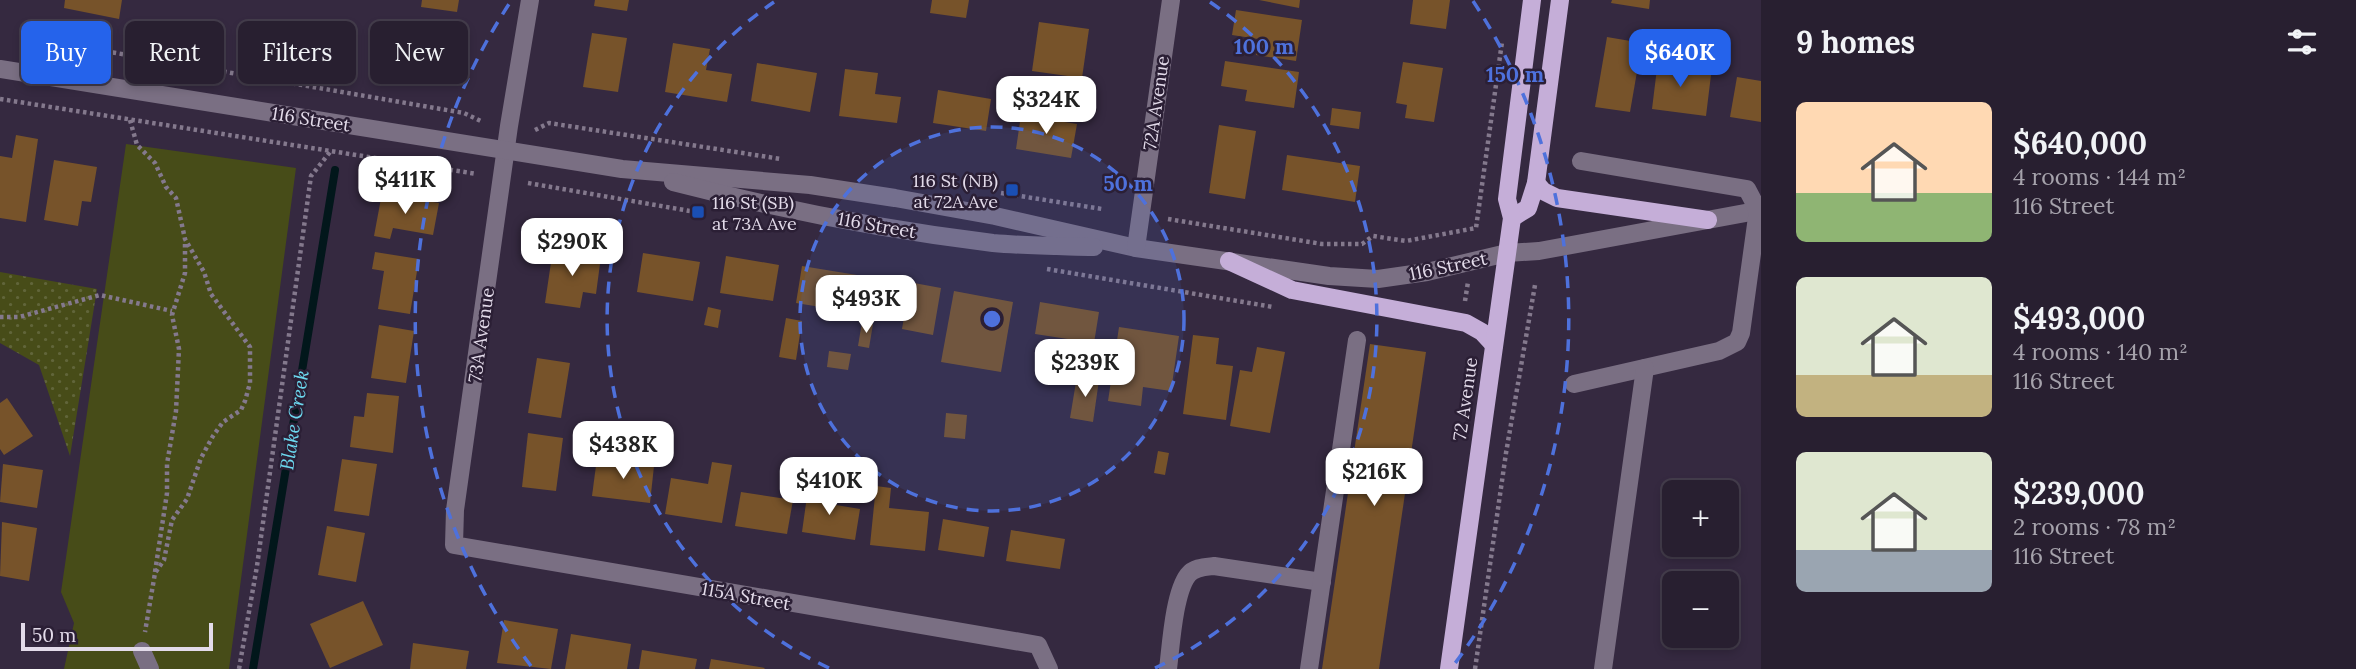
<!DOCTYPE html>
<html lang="en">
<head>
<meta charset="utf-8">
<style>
  body { margin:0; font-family:Lora,serif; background:#302738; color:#f1f3f6; height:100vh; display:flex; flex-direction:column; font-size:26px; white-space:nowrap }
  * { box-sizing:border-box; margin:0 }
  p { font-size:23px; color:#a5a2ab }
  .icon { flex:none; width:38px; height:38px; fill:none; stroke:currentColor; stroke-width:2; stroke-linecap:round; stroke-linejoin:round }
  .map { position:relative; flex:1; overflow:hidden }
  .details { display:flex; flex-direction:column; background:#281f30; width:595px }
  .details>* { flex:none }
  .guide { position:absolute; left:21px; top:21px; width:665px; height:63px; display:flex; gap:14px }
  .buttons { position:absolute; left:1662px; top:480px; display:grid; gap:14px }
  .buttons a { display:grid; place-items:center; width:77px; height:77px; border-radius:10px; background:#281f30; box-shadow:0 4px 10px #0003,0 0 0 2px #443d4c; font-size:35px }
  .scale { position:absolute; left:21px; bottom:18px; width:192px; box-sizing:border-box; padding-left:7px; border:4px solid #e3dbea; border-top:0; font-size:19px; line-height:24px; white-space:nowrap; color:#e3dbea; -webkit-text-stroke:5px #2b1f35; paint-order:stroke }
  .price { position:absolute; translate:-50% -60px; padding:0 16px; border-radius:14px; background:#fff; color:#222; font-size:23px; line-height:46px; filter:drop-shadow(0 2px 4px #0008) }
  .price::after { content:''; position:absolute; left:50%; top:42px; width:21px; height:16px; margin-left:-10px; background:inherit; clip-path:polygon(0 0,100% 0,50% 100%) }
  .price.selected { background:#2563eb; color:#fff }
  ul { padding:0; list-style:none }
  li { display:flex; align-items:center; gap:21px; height:175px; padding:0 35px }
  li span { display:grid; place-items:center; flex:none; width:196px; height:140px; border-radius:10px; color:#555 }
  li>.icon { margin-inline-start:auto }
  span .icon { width:84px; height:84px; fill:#fffc; stroke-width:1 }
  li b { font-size:30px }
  h2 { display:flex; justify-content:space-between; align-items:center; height:84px; padding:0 35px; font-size:30px }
  .pill { padding:0 24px; border-radius:10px; background:#281f30; box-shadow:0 4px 10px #0003,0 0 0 2px #443d4c; font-size:24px; line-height:63px }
  .pill.selected { background:#2563eb; color:#fff }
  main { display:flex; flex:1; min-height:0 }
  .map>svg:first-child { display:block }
  .green { fill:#474c18 }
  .park { fill:url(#park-dots) }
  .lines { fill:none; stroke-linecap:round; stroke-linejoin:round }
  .stream { stroke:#02171b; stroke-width:8 }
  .building { fill:#77532a }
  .path { stroke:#84798d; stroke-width:4.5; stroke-dasharray:3.5 3.5; stroke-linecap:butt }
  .minor { stroke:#7a6f83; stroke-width:18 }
  .major { stroke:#c5aed8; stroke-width:18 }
  .ring { fill:none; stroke:#4e71dc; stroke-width:3.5; stroke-dasharray:12 9 }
  .transit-dot { fill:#1a4fb4; stroke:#2b1f35; stroke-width:2.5 }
  .labels { text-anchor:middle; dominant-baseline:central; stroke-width:5; stroke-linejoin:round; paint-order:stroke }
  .street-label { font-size:18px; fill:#e3dbea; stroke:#2b1f35 }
  .poi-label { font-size:18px; fill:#e3dbea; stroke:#2b1f35; text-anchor:end }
  .water-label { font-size:19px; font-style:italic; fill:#6cd8ef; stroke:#2b1f35 }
  .centre { fill:#4e71dc; stroke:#2b1f35; stroke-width:3.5 }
  .ring-label { font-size:21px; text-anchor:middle; font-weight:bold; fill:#4e71dc; stroke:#2b1f35; stroke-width:5; stroke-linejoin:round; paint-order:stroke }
</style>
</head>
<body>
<main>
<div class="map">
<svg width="1761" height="669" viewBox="0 0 1761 669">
  <defs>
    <pattern id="park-dots" width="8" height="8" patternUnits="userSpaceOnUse" patternTransform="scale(1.75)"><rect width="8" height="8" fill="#474c18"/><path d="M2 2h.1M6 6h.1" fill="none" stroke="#61653a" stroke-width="1.8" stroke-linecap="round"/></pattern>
  </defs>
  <rect width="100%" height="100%" fill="#352940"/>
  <path class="green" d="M126,144L296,168L229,669H64L74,623L61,592Z"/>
  <path class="park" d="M0,272L97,289L70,456L39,365L0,343Z"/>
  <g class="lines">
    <path class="stream" d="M253,669L335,170"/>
  </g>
  <g class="building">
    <path d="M65,0H122L119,19L64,8Z"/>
    <path d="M422,0H459L457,12L421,7Z"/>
    <path d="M595,0H629L627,11L594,6Z"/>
    <path d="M932,0H969L966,18L930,13Z"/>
    <path d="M1259,0H1300L1299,8Z"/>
    <path d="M1413,0H1450L1446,29L1410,24Z"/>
    <path d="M1612,0H1650L1649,9L1611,3Z"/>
    <path d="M1236,10L1302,20L1296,61L1256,55L1258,39L1232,35Z"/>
    <path d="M396,19L452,28L446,65L390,57Z"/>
    <path d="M1039,22L1089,29L1082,78L1032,71Z"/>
    <path d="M592,33L627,38L618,92L583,87Z"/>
    <path d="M1607,37L1642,43L1630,112L1595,107Z"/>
    <path d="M673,43L710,49L706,70L732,74L727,102L665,92Z"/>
    <path d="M1659,52L1675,54L1673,70L1711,75L1706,116L1652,109Z"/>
    <path d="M1225,61L1299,72L1294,108L1245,101L1247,90L1221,86Z"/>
    <path d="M1403,62L1443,68L1434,122L1405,118L1407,105L1396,103Z"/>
    <path d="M757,63L817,73L810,112L751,101Z"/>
    <path d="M845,69L878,73L875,94L901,97L897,123L839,116Z"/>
    <path d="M1737,77L1761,81V122L1730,117Z"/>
    <path d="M938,90L991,99L986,131L933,123Z"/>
    <path d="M1332,108L1361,112L1359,129L1330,125Z"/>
    <path d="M1021,115L1077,124L1071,158L1016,149Z"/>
    <path d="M1219,125L1256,131L1245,199L1209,193Z"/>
    <path d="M16,135L38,139L26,222L0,218V156L12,158Z"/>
    <path d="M1287,155L1360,166L1355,202L1282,190Z"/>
    <path d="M54,160L97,167L91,202L82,201L78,226L44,220Z"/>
    <path d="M382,193L439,203L433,235L393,228L390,239L374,236Z"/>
    <path d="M553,249L601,256L596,294L583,292L580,308L545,303Z"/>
    <path d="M375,252L419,259L410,314L378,309L384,271L372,269Z"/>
    <path d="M643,253L700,262L693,301L637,292Z"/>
    <path d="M726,256L779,265L773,301L720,293Z"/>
    <path d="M802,266L863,276L857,313L796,303Z"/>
    <path d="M887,278L941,288L933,335L902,329L904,317L881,313Z"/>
    <path d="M954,291L1013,302L1001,372L941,362Z"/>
    <path d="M1040,302L1099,312L1094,343L1035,334Z"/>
    <path d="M708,307L721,310L718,328L704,325Z"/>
    <path d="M786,318L802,321L796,360L779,357Z"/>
    <path d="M862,322L873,324L869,348L858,346Z"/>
    <path d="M379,325L414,331L406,383L371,378Z"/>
    <path d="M1119,327L1179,336L1171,391L1143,387L1141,406L1108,401Z"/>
    <path d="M1193,335L1219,338L1216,364L1233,366L1226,420L1183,414Z"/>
    <path d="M1370,344L1426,352L1379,669H1322Z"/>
    <path d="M1257,347L1285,352L1270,433L1230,426L1240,370L1252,372Z"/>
    <path d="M829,351L851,354L848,370L827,367Z"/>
    <path d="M537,358L570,363L561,418L528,413Z"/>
    <path d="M1077,376L1099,380L1093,422L1070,418Z"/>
    <path d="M367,393L399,396L393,453L350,447L354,416L364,417Z"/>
    <path d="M7,398L33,436L4,455L0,449V403Z"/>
    <path d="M946,413L967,415L965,439L944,437Z"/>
    <path d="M528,433L563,438L556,491L522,487Z"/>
    <path d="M1158,451L1169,453L1165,475L1154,473Z"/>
    <path d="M597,458L654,466L650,503L592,496Z"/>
    <path d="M342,459L377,464L369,516L334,511Z"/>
    <path d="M712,462L732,465L722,523L665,514L671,478L708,484Z"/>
    <path d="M3,464L43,470L37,508L0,502Z"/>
    <path d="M876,486L891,488L889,508L929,512L925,551L870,545Z"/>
    <path d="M808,489L832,493L830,504L860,509L855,540L802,532Z"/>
    <path d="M741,492L793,500L787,534L735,526Z"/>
    <path d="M943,519L989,527L984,557L938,550Z"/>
    <path d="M2,522L37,528L29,581L0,576Z"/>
    <path d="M327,526L365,533L356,582L318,575Z"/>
    <path d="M1011,530L1065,539L1060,569L1006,561Z"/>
    <path d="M363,601L383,645L330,668L310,624Z"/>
    <path d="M504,620L558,629L551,669L497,663Z"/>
    <path d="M571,634L631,644L627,669H565Z"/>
    <path d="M413,643L469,651L466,669H410Z"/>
    <path d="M642,650L697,659L695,669H639Z"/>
    <path d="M711,659L765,668L764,669H709Z"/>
  </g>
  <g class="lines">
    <g class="path">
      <path d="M23,37L464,113L483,122"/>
      <path d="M0,99L477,174"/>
      <path d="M130,120L137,145L155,163L166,187L176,198L185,239L204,272L211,294L250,347V383L245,401L241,410L223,422L213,436L201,458L187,499L172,520L164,560L155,573L145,632"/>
      <path d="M535,130L549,123L781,159"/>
      <path d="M528,183L690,211"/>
      <path d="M1001,193L1102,209"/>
      <path d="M1168,219L1322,244H1362L1373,236L1406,241L1476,228L1502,42"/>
      <path d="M1047,269L1273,307"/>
      <path d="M1465,301L1468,282"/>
      <path d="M0,317H19L100,295L172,311"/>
      <path d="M155,572L167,493V464L176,411L179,349L172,315L185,273V241"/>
      <path d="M239,669L257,566L311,176L330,152"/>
      <path d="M1475,669L1506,453L1535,285"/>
    </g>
    <g class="minor">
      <path d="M530,0L509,126L455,510L454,545L1038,645L1049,669"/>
      <path d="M0,69L622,169L810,185L895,198L995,216L1136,248L1329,276L1378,279L1427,272L1507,253L1539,251L1761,210"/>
      <path d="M673,182C778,209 885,230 993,243C1026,246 1060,246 1094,247"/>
      <path d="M1136,248L1171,0"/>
      <path d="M1574,384L1719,351L1737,342L1741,333L1758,210L1747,189L1581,161"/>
      <path d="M142,651L150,669"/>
      <path d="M1168,669C1171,645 1174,593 1188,575C1194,567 1205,567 1214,566L1322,582"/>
      <path d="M1309,669L1357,340"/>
      <path d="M1603,669L1645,368"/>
    </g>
    <g class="major">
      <path d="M1536,183L1543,191L1557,198L1708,220"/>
      <path d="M1512,218L1528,208L1536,183L1560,0"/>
      <path d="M1229,261L1292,290L1466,323L1482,332L1494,345"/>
      <path d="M1449,669L1512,218L1507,199L1532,0"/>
    </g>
  </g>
  <circle cx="992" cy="319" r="192" fill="#4e71dc" fill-opacity=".12"/>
  <g class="ring">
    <circle cx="992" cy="319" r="192"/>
    <path d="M829 668A385 385 0 0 1 774 2M1210 2A385 385 0 0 1 1155 668"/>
    <path d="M531 666A577 577 0 0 1 511 1M1473 1A577 577 0 0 1 1453 666"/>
  </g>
  <g class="transit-dot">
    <rect x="1005" y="183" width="14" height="14" rx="3.5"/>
    <rect x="691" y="205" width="14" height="14" rx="3.5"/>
  </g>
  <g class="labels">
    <g class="street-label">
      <text transform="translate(1156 103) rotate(-82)">72A Avenue</text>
      <text transform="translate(311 119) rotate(9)">116 Street</text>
      <text transform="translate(877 225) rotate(10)">116 Street</text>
      <text transform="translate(1448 266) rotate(-12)">116 Street</text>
      <text transform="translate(481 335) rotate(-82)">73A Avenue</text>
      <text transform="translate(1465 399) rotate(-82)">72 Avenue</text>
      <text transform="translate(746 596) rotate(10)">115A Street</text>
    </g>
    <g class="poi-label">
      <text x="998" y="180">116 St (NB)<tspan x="998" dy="21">at 72A Ave</tspan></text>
      <text x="712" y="202" text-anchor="start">116 St (SB)<tspan x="712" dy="21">at 73A Ave</tspan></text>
    </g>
    <g class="water-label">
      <text transform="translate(294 420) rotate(-81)">Blake Creek</text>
    </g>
  </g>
  <circle cx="992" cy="319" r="10" class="centre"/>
  <g class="ring-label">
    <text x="1264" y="54">100 m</text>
    <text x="1515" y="82">150 m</text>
    <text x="1128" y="191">50 m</text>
  </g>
</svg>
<div class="buttons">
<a>+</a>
<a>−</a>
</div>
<div class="scale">50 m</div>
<b class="price selected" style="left:1680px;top:89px">$640K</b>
<b class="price" style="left:1046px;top:136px">$324K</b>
<b class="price" style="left:405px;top:216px">$411K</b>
<b class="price" style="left:572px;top:278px">$290K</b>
<b class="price" style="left:866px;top:335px">$493K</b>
<b class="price" style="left:1085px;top:399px">$239K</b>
<b class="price" style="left:623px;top:481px">$438K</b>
<b class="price" style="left:1374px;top:508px">$216K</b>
<b class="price" style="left:829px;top:517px">$410K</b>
<div class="guide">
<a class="pill selected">Buy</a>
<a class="pill">Rent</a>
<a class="pill">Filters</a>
<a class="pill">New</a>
</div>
</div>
<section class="details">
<h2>9 homes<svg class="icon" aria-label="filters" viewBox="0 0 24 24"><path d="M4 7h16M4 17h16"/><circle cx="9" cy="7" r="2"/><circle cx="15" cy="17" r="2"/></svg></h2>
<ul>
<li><span style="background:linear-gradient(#ffd9b3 65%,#8fb573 0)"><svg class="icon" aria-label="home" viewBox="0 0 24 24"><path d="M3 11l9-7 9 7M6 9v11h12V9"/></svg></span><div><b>$640,000</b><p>4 rooms · 144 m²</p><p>116 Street</p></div></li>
<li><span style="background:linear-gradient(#dfe7d0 70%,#c2b280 0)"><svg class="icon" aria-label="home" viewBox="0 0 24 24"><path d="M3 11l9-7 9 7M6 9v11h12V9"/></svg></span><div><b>$493,000</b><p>4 rooms · 140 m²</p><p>116 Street</p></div></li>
<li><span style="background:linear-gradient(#dfe7d0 70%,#9aa5b1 0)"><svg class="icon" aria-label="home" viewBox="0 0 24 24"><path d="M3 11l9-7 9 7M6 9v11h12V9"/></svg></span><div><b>$239,000</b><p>2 rooms · 78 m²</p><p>116 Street</p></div></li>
</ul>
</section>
</main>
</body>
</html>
